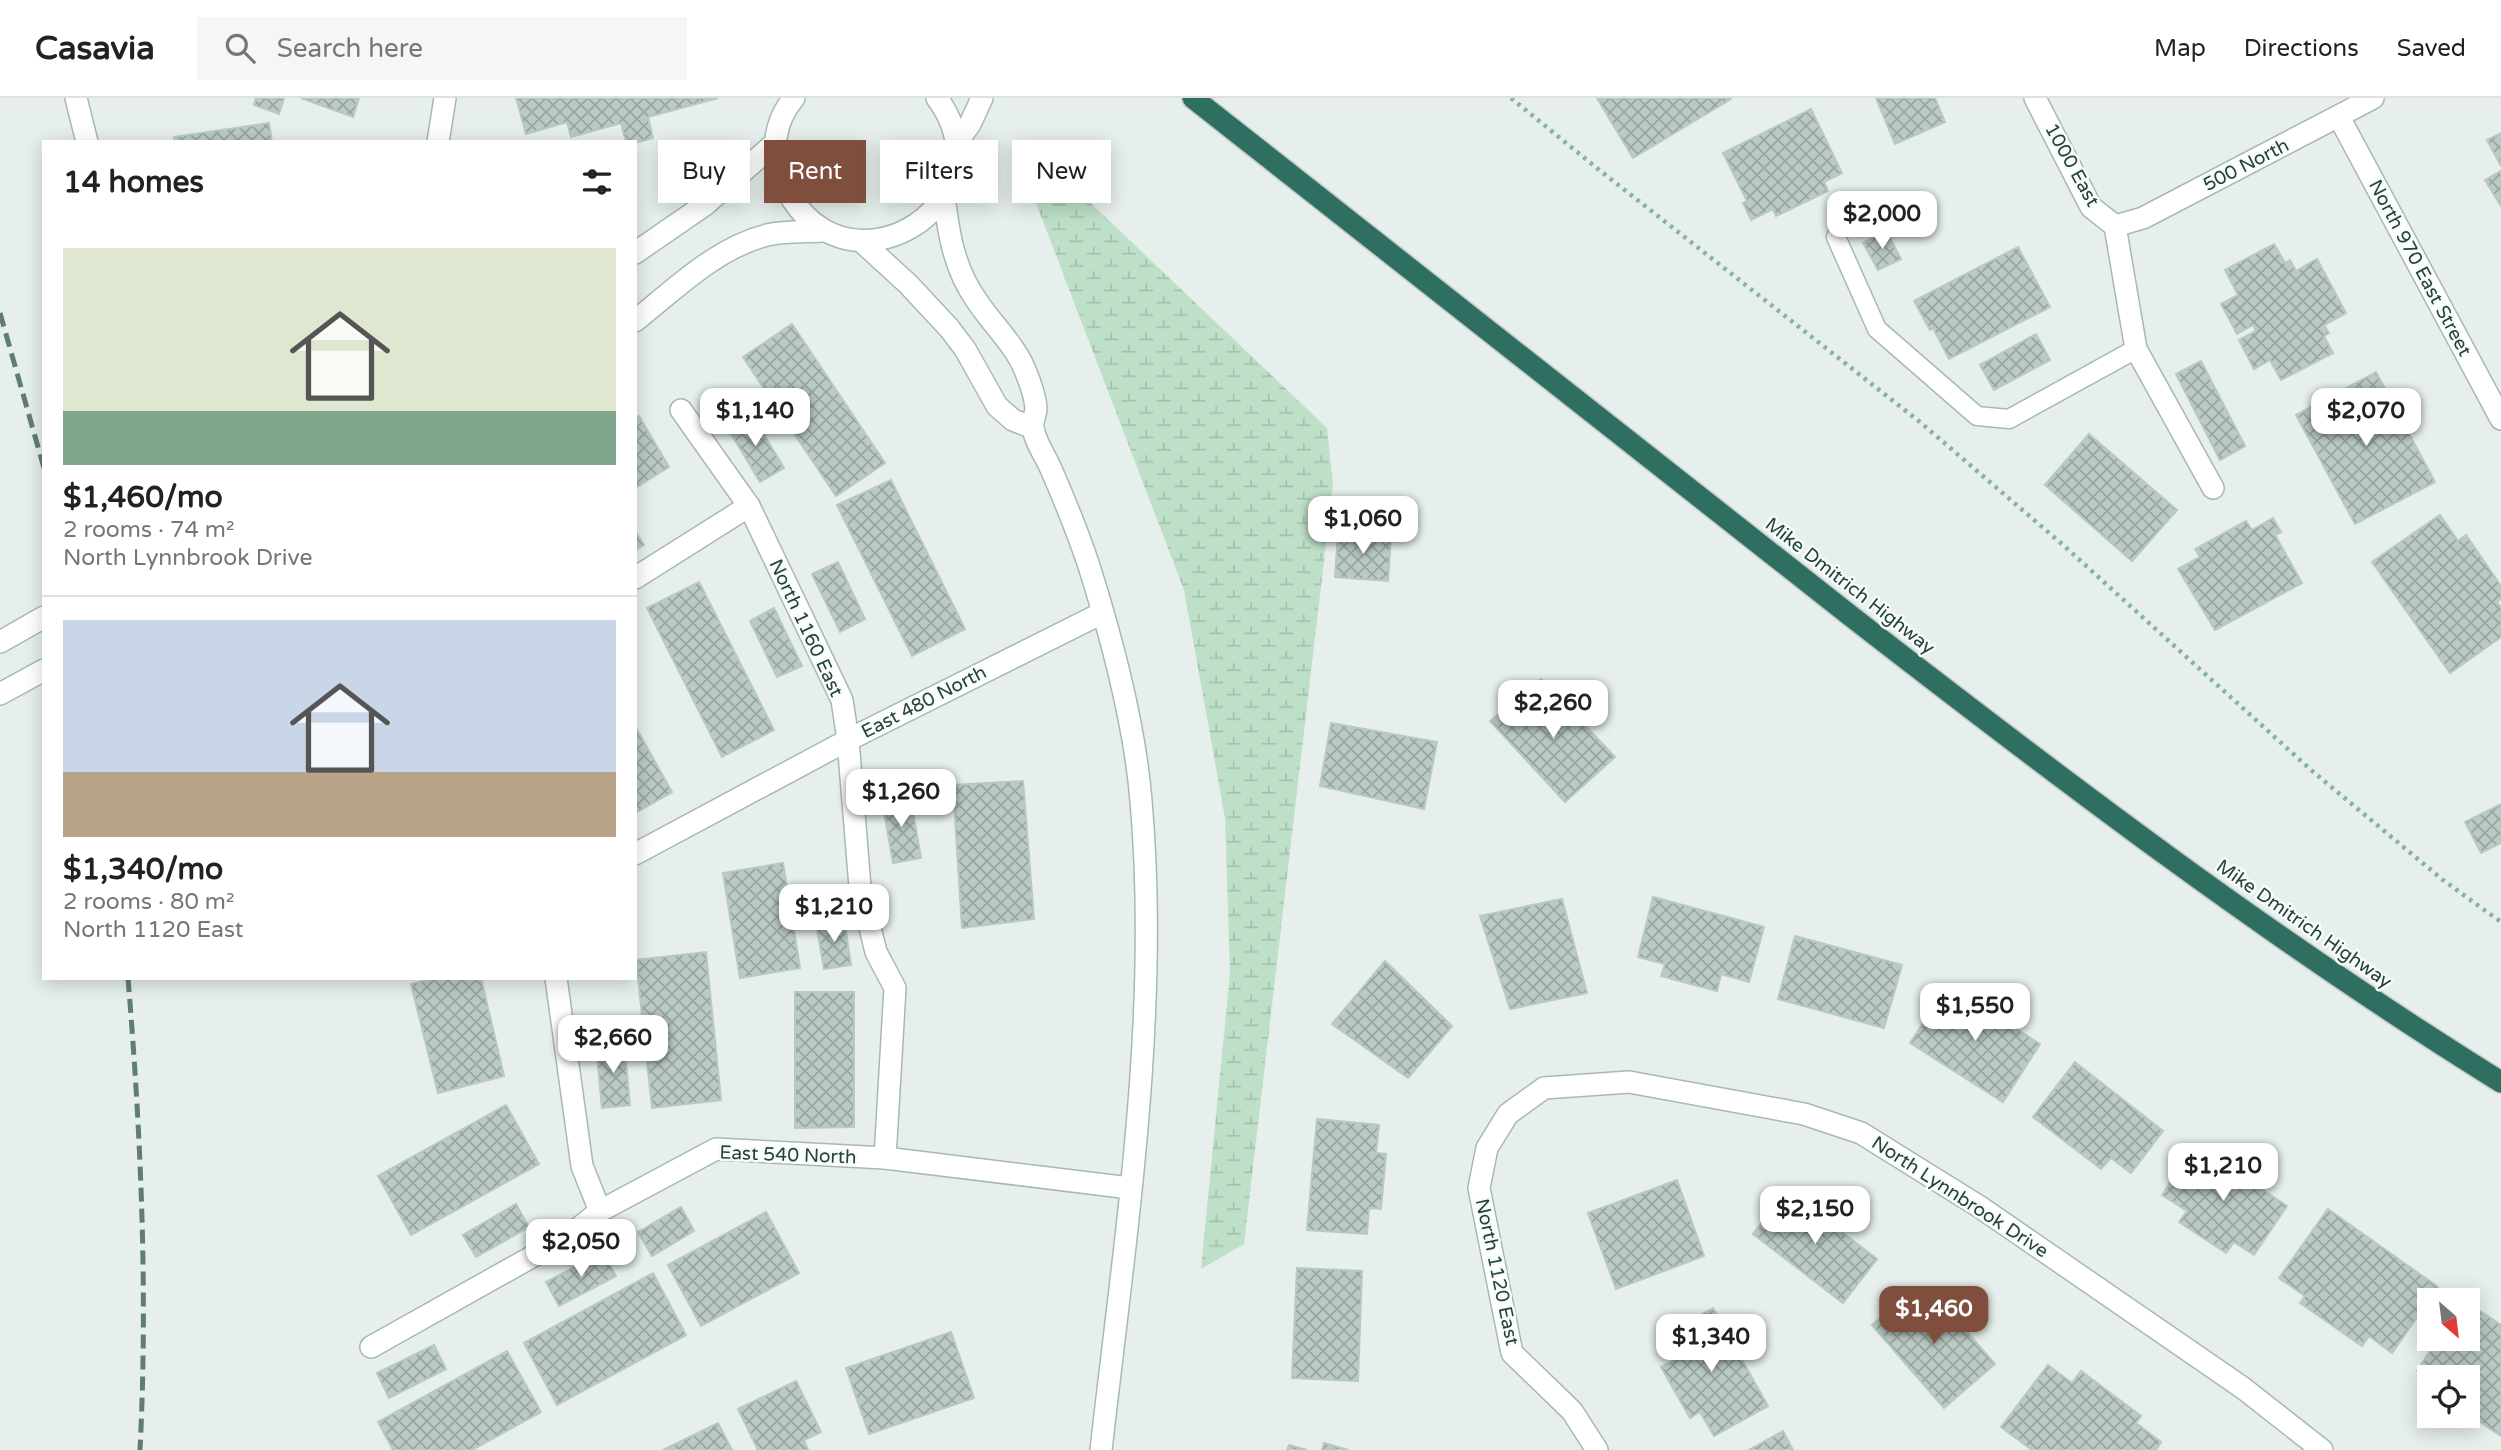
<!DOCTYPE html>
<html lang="en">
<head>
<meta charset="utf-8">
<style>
  body { margin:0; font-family:"Varela Round",sans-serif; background:#f6f6f6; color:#222; height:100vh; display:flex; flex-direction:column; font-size:26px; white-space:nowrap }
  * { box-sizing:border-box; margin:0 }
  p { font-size:23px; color:#767676 }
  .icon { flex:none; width:38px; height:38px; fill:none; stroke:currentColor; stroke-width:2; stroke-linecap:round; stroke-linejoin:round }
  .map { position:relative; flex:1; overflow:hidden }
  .drawer { position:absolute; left:42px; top:42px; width:595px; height:840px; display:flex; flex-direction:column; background:#fff; border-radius:0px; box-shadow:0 4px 18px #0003 }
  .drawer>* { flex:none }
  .guide { position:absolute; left:658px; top:42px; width:665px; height:63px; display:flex; gap:14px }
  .needle { width:46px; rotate:152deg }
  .controls { position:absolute; left:2417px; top:1190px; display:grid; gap:14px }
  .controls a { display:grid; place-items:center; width:63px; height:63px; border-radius:0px; background:#fff; box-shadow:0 4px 18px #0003; font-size:35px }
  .price { position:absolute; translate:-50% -60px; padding:0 16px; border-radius:14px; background:#fff; color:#222; font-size:23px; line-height:46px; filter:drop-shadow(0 2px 4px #0008) }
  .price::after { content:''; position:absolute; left:50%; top:42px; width:21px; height:16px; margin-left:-10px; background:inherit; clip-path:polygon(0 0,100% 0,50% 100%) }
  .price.active { background:#804e3d; color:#fff }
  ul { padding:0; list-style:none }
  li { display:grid; align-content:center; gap:14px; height:371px; padding:0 21px }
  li+li { border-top:2px solid #e0e0e0 }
  li span { display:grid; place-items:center; height:217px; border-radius:0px; color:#555 }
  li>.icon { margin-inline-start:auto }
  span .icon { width:126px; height:126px; fill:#fffc; stroke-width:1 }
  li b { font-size:30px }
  h2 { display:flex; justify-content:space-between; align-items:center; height:84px; padding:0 21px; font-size:30px }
  .chip { padding:0 24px; border-radius:0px; background:#fff; box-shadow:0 4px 18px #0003; font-size:24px; line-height:63px }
  .chip.active { background:#804e3d; color:#fff }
  header { display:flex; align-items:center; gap:42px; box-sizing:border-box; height:98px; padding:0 35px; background:#fff; border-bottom:2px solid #e0e0e0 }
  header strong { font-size:33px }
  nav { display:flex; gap:38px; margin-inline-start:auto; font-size:24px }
  .search { width:490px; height:63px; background:#f6f6f6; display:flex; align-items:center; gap:18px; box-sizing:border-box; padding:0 24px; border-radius:0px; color:#767676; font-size:26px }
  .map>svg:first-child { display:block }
  .wetland { fill:url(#wetland-marsh) }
  .building { fill:url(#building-cross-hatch); stroke:#b8c9c2; stroke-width:2 }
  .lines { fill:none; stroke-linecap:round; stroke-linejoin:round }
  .lane-casing { stroke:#a8b8b2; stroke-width:21 }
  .street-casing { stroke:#a8b8b2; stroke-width:24 }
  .secondary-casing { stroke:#a4bbb3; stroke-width:24 }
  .highway-casing { stroke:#c2cac8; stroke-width:24 }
  .path { stroke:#86b3a5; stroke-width:4.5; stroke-dasharray:3.5 5; stroke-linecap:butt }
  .lane { stroke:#fff; stroke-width:18 }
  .street { stroke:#fff; stroke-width:21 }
  .secondary { stroke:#fff; stroke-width:21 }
  .highway { stroke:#2f6f62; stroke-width:21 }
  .rail { stroke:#5f7d75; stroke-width:5; stroke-dasharray:14 7; stroke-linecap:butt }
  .labels { text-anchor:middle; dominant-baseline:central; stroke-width:5; stroke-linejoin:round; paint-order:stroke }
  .street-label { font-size:19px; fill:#24423a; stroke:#f7fbf9 }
</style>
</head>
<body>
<header>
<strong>Casavia</strong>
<div class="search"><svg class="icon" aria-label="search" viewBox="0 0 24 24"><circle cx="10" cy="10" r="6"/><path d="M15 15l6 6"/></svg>Search here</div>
<nav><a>Map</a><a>Directions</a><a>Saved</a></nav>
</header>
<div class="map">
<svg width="2501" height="1352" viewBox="0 0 2501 1352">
  <defs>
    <pattern id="wetland-marsh" width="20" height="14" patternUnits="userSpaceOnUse" patternTransform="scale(1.75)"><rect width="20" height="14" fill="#bfe0c8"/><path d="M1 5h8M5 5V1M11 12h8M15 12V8" fill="none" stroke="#a4c1ad"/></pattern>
    <pattern id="building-cross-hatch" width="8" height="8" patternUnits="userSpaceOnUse" patternTransform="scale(1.75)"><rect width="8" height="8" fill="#bbcac4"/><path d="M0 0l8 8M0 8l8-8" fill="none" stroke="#98a6a0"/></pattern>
  </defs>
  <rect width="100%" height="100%" fill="#e6efeb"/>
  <path class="wetland" d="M1057,73L1327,330L1333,386L1244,1146L1201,1171L1230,875L1225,720L1184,492L1028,84Z"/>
  <g class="building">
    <path d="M256,0H284L279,16L254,7Z"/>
    <path d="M301,0H359L353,19Z"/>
    <path d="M516,0H718L648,19L653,40L635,45L626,44L621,25L571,39L567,24L526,36Z"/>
    <path d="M1597,0H1731V1L1633,60Z"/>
    <path d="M1876,0H1935L1945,24L1895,46Z"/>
    <path d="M1811,11L1842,75L1824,84L1828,93L1776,118L1773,111L1751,122L1743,105L1747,103L1723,55Z"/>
    <path d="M269,25L272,44H175L174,39Z"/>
    <path d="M2501,35V68L2487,42Z"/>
    <path d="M2501,73V108L2485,82Z"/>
    <path d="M1886,133L1901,161L1878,172L1863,145Z"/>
    <path d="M2274,146L2285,165L2290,162L2296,173L2317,161L2346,215L2324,227L2329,235L2324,238L2333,255L2281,282L2270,262L2254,271L2239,242L2256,233L2253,227L2237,236L2221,206L2238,197L2225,172Z"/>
    <path d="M2018,149L2050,209L1949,261L1933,230L1930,232L1914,203Z"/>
    <path d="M792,226L885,365L836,398L743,259Z"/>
    <path d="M2036,236L2050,262L1994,292L1980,267Z"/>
    <path d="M2201,263L2245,348L2220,362L2176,276Z"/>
    <path d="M2376,274L2435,384L2355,426L2296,317Z"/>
    <path d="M751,315L784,370L760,384L727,329Z"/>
    <path d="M639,318L669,369L635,390V320Z"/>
    <path d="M2089,336L2177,412L2132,463L2045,387Z"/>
    <path d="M891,382L965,531L912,558L837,407Z"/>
    <path d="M2440,417L2458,443L2466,437L2501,488V501L2497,504L2501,510V539L2450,575L2372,464Z"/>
    <path d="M2273,420L2281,434L2275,437L2302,485L2215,532L2178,471L2200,459L2195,451L2246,423L2252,432Z"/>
    <path d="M635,433L644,447L635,452Z"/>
    <path d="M1338,434L1391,438L1388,483L1335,479Z"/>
    <path d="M838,464L865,521L840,534L812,476Z"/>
    <path d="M699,484L774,632L722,659L647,510Z"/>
    <path d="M774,510L802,568L777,579L750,523Z"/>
    <path d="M1541,581L1615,659L1565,704L1490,623Z"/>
    <path d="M1331,625L1437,644L1424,711L1320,688Z"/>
    <path d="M635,628L672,694L635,715Z"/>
    <path d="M1023,683L1034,821L962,830L953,687Z"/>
    <path d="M910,697L921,760L893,765L882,702Z"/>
    <path d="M2501,706V745L2481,755L2465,724Z"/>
    <path d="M783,765L800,870L740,880L723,775Z"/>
    <path d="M1653,799L1764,829L1749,884L1721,876L1717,893L1661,878L1665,866L1638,859Z"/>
    <path d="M1562,801L1587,895L1510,911L1480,818Z"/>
    <path d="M844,821L851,867L824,871L816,825Z"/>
    <path d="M1795,838L1902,867L1884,930L1778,901Z"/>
    <path d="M706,854L721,1002L652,1010L636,862Z"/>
    <path d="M1385,863L1452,928L1408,980L1332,926Z"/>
    <path d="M436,880H481L504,978L438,995L411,886Z"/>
    <path d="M1948,887L2040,946L2003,1004L1910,945Z"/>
    <path d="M795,894H854V1029L795,1030Z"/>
    <path d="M624,945L630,1007L602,1010L596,947Z"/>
    <path d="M2075,964L2163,1033L2131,1075L2111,1060L2101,1071L2033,1019Z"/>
    <path d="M506,1007L539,1066L411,1137L378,1078Z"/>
    <path d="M1317,1021L1379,1027L1376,1055L1386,1056L1381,1111L1369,1110L1367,1136L1307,1132Z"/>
    <path d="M2195,1047L2287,1108L2254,1157L2234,1144L2226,1155L2179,1124L2187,1113L2162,1097Z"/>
    <path d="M1677,1082L1704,1158L1616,1191L1588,1115Z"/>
    <path d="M1787,1092L1877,1161L1843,1205L1753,1136Z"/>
    <path d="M516,1106L529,1129L476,1159L463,1137Z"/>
    <path d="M681,1109L694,1133L652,1158L638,1134Z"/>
    <path d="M2328,1111L2438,1189L2392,1255L2369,1238L2362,1248L2300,1205L2305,1198L2279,1180Z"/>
    <path d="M766,1114L799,1175L701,1228L668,1167Z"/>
    <path d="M603,1154L616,1178L559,1208L546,1184Z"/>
    <path d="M1297,1170L1362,1173L1358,1283L1292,1280Z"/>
    <path d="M653,1175L686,1237L557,1307L524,1245Z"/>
    <path d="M1915,1190L1931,1208L1938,1201L1995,1266L1944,1310L1872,1227Z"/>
    <path d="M2468,1205L2501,1227V1338L2468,1316V1279L2429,1280L2417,1273L2438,1241H2468Z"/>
    <path d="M1713,1210L1768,1308L1714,1338L1700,1314L1690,1320L1661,1269L1673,1263L1660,1240Z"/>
    <path d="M951,1234L974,1300L869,1336L846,1270Z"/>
    <path d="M434,1247L446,1271L389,1300L377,1275Z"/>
    <path d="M507,1253L541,1314L472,1352H393L378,1324Z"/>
    <path d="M2048,1267L2072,1285L2081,1273L2141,1318L2136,1325L2161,1344L2156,1352H2032L2001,1329Z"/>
    <path d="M796,1283L821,1334L804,1342L808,1352H758L738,1311Z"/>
    <path d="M718,1325L732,1352H663Z"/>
    <path d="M1783,1333L1793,1352H1749Z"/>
    <path d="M1324,1345L1348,1352H1322Z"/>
    <path d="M1289,1347L1307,1352H1287Z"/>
  </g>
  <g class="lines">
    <defs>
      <path id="lane" d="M1836,139L1877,231L1977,318L2009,321L2136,251"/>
      <g id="street">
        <path d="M76,0L87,44"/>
        <path d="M2035,0L2091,109L2115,128"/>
        <path d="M2339,19L2501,321"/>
        <path d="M438,44L445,0"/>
        <path d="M2115,128L2143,120L2373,0"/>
        <path d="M2115,128L2136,251L2213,390"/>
        <path d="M681,312L749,408L842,602L848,642L860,789L876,854L895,890L885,1060"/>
        <path d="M635,480L749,408"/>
        <path d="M635,756L848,642L1102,515"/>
        <path d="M556,880L582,1068L600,1113"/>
        <path d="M371,1249L569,1138L600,1113L716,1051L885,1060L1130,1090"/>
        <path d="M1597,1352L1572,1313L1512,1255L1479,1090L1487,1050L1508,1016L1544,990L1629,984L1804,1016L1861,1035L1980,1109L2243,1290L2322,1352"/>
      </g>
      <g id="secondary">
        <path d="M794,0C775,22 770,54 781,80C839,215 1015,105 937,0"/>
        <path d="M957,44L970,26L982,0"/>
        <path d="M944,99C949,137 954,171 977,203C992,226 1015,247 1025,272C1030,284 1035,297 1036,310C1036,316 1032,323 1033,329C1034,342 1046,359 1051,371C1065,403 1078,435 1089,468C1112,541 1135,627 1141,703C1160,916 1125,1140 1101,1352"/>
        <path d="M861,143L908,186L949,230L965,251L997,308L1013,322L1033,330"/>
        <path d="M635,155L706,106L774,46"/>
        <path d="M635,223C675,191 716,150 767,137C785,133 804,134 822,133"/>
        <path d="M0,544L44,519"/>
        <path d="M0,596L44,572"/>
      </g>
      <path id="highway" d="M1193,0C1413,172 1632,347 1852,519C2062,682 2275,844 2501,984"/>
    </defs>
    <use href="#lane" class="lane-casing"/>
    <use href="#street" class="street-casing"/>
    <use href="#secondary" class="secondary-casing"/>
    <use href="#highway" class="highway-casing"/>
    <path class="path" d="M1511,0L1598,71L1920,324L2062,446L2311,672L2443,782L2501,824"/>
    <use href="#lane" class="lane"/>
    <use href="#street" class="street"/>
    <use href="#secondary" class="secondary"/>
    <use href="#highway" class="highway"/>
    <g class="rail">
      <path d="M0,215L44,370"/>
      <path d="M128,880C141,1037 148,1195 140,1352"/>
    </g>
  </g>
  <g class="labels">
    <g class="street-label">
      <text transform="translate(2072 67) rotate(61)">1000 East</text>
      <text transform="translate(2246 67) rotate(-27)">500 North</text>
      <text transform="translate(2420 170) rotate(62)">North 970 East Street</text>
      <text transform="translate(1850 488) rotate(38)">Mike Dmitrich Highway</text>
      <text transform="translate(806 530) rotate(65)">North 1160 East</text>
      <text transform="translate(924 604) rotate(-27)">East 480 North</text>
      <text transform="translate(2304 826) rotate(35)">Mike Dmitrich Highway</text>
      <text transform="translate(788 1057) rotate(2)">East 540 North</text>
      <text transform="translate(1960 1099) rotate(33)">North Lynnbrook Drive</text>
      <text transform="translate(1497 1174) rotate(78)">North 1120 East</text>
    </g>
  </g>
</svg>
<div class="controls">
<a><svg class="needle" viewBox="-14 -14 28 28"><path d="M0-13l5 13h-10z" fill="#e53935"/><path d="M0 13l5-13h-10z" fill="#767676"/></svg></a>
<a><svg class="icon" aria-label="locate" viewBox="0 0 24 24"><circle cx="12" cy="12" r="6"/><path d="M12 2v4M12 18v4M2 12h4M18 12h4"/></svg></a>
</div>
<b class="price" style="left:1882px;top:153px">$2,000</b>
<b class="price" style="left:755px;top:350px">$1,140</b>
<b class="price" style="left:2366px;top:350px">$2,070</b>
<b class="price" style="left:1363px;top:458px">$1,060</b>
<b class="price" style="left:1553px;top:642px">$2,260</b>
<b class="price" style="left:901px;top:731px">$1,260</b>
<b class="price" style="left:834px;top:846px">$1,210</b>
<b class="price" style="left:1975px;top:945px">$1,550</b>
<b class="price" style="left:613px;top:977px">$2,660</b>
<b class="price" style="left:2223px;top:1105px">$1,210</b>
<b class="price" style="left:1815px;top:1148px">$2,150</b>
<b class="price" style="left:581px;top:1181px">$2,050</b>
<b class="price active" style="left:1934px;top:1248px">$1,460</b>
<b class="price" style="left:1711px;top:1276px">$1,340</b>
<div class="guide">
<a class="chip">Buy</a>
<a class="chip active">Rent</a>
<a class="chip">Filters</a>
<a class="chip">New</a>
</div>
<section class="drawer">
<h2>14 homes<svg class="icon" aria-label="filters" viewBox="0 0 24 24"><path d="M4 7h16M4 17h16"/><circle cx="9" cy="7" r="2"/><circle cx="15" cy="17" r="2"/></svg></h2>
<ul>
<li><span style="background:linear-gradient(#dfe7d0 75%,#7fa58c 0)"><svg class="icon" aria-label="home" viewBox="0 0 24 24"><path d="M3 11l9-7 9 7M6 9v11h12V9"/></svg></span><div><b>$1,460/mo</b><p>2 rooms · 74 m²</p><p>North Lynnbrook Drive</p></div></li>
<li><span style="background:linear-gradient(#c9d6e8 70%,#b9a48a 0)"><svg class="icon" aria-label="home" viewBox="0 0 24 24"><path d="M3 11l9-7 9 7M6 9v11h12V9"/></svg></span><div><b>$1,340/mo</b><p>2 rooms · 80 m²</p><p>North 1120 East</p></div></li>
</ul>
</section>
</div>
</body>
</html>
